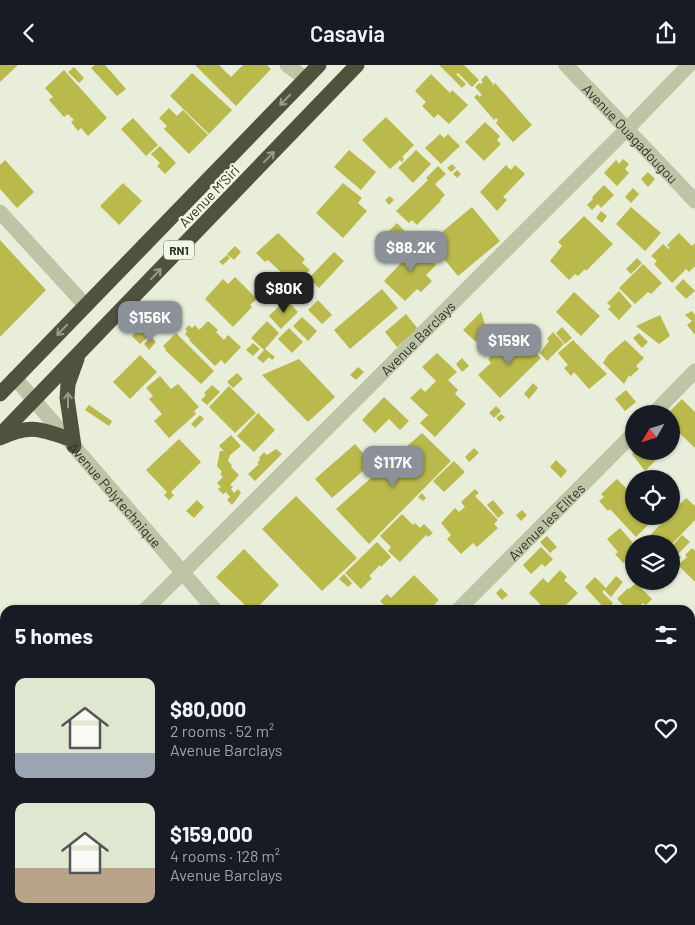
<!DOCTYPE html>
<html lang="en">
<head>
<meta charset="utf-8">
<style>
  body { margin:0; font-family:Barlow,sans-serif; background:#20242c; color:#f1f3f6; height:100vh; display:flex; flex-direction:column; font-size:19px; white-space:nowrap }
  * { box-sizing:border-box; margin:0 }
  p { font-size:16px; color:#9ea1a6 }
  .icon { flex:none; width:28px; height:28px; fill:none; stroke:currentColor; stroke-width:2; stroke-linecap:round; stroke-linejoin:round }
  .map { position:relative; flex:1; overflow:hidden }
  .side { position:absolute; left:0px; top:540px; width:695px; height:320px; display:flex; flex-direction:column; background:#171b24; border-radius:15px 15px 0 0; box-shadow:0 1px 4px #0004 }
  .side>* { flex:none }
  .needle { width:32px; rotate:231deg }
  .tools { position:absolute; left:625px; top:340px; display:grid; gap:10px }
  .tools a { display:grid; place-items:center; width:55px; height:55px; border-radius:50%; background:#171b24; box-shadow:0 1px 4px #0004; font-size:25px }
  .price { position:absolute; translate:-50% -42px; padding:0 11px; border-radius:10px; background:#8c9099; color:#fff; font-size:16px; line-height:32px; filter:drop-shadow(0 1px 2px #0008) }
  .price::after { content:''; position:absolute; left:50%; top:30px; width:15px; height:11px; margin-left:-8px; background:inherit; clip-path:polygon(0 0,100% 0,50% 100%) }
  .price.selected { background:#222; color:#fff }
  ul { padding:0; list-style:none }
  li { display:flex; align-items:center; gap:15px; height:125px; padding:0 15px }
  li span { display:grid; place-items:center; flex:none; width:140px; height:100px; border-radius:10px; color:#555 }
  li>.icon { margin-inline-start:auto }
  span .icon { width:60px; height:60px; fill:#fffc; stroke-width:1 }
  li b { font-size:21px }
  h2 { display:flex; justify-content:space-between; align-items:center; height:60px; padding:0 15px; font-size:21px }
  header { display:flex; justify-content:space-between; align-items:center; height:65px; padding:0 15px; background:#171b24; font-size:22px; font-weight:600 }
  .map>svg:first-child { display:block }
  .building { fill:#b9b94c }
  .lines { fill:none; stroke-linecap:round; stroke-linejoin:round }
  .minor { stroke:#bec5a6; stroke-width:15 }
  .highway { stroke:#51523e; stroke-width:15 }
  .oneway { stroke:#999c89 }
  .labels { text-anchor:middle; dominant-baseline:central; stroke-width:4.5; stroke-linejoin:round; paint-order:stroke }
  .shield { fill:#f1f7e5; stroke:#6b6d5f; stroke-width:1 }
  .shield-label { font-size:12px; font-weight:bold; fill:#313226 }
  .street-label { font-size:14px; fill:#313226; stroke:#f1f7e5 }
</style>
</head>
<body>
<header><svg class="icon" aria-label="back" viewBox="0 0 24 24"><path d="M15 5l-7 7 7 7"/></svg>Casavia<svg class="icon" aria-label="share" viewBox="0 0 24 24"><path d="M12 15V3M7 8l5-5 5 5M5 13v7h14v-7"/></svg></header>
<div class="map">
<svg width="695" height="860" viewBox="0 0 695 860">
  <rect width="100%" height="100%" fill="#e8eed9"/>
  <g class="building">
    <path d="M0,0H18L0,17Z"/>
    <path d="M95,0H105L126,24L117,31L91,3Z"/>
    <path d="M195,0H219L231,12L243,0H267L271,4L236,41Z"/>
    <path d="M439,0H464L479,15L472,22L458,8L456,9L466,19L462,23Z"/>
    <path d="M74,2L84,13L79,18L68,7Z"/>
    <path d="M64,5L107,53L88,71L81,63L78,66L71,57L74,55L68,49L64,52L49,35L53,32L45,23Z"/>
    <path d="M192,8L232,45L209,69L170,31Z"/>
    <path d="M431,9L450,28L452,25L468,40L449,59L438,49L434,53L422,41L426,37L415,26Z"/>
    <path d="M486,10L493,19L491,22L495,18L532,60L513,77L496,58L498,55L496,53L494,55L474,32L478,29L479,32L482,30L475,22L479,18L481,19L483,17L481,15Z"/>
    <path d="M169,43L177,51L183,45L208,70L189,89L164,64L167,61L159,53Z"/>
    <path d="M386,52L414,80L402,92L404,94L402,97L400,95L390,104L362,75Z"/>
    <path d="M133,53L158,80L146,91L121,64Z"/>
    <path d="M485,57L500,71L497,75L501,79L484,96L465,77Z"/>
    <path d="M440,69L444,73L448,69L460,81L441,99L425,83Z"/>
    <path d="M160,81L176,98L165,109L157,101L160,98L151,89Z"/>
    <path d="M349,85L376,107L361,125L334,102Z"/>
    <path d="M416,85L431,99L413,118L398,103Z"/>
    <path d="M623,94L629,99L625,104L629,108L617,121L604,108L616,95L619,99Z"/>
    <path d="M5,95L34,127L17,143L0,124V100Z"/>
    <path d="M452,99L456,103L451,107L447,103Z"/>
    <path d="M506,100L511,105L515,100L525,109L503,132L507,135L497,146L480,127Z"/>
    <path d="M438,101L446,109L435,119L445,130L440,135L441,136L417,160L412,155L409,158L396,146L428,115L426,113Z"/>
    <path d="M457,105L461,109L457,113L453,109Z"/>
    <path d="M648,107L655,114L648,122L641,114Z"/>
    <path d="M123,118L142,136L119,160L100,141Z"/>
    <path d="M343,118L362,133L358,138L367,146L343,173L316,148Z"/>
    <path d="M604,120L614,130L601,143L598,139L592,145L587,140L593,134L592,132Z"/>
    <path d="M633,123L639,129L631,138L625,132Z"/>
    <path d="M390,131L394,135L389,140L385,135Z"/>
    <path d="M472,142L500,176L458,211L430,177Z"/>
    <path d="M631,142L661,168L645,186L616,159Z"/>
    <path d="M601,146L607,151L602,158L596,153Z"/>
    <path d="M584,151L613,179L586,206L585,204L578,211L575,209L569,215L550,196L562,181L558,177Z"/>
    <path d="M397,158L410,172L401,181L388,167Z"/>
    <path d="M278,168L305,194L302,198L310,205L297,217L288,208L285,211L268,195L265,197L256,188Z"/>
    <path d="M679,168L692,181L695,178V201L689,207L686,204L672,218L654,199L657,196L651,191L663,179L669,184L670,183L667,180Z"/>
    <path d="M0,175L46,225L0,272Z"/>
    <path d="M414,178L436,200L426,210L432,216L421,227L417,224L405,236L384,216L404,195L406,191L404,189Z"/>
    <path d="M235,181L241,187L234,195L227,189Z"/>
    <path d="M334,187L344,196L319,223L309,213Z"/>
    <path d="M227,190L230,193L223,200L219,197Z"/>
    <path d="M637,193L642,198L631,209L626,204Z"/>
    <path d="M643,199L662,218L651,229L648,227L635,239L619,223Z"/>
    <path d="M235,212L257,234L250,240L252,242L233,262L205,234L223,214L228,219Z"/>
    <path d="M683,214L695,226L686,234L675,223Z"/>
    <path d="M382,224L398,243L350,284L334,265Z"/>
    <path d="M619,226L632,241L619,255L608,244L611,241L607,238Z"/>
    <path d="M574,227L600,251L581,271L556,247Z"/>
    <path d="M286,234L298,247L281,264L269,251Z"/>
    <path d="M318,235L332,250L322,259L308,245Z"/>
    <path d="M160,238L165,243L145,263L140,258Z"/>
    <path d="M692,246L695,250V270L687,260L692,256L685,250Z"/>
    <path d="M481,247L487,265L476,277L463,265Z"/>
    <path d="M406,249L418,264L397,282L385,267Z"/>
    <path d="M660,250L670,271L659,279L636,261Z"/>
    <path d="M302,252L317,266L308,276L293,261Z"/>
    <path d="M208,256L218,265L216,267L224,275L228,270L241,282L225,299L221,295L215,301L189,275L190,274L185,269L187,266L185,264L189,260L192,263L195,260L199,265Z"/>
    <path d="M267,256L279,268L264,285L251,273Z"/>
    <path d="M141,262L150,270L140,279L132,271Z"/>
    <path d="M562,262L572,273L565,279L556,268Z"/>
    <path d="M289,263L303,277L292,288L278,274Z"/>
    <path d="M553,267L564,279L547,296L540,288L549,276L547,274Z"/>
    <path d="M176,268L214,306L201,319L165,285L166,284L163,281Z"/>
    <path d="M639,268L648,277L642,283L633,273Z"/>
    <path d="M513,270L516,273L519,272L541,293L500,333L478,310L491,298L488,294L502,280L506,284L508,282L507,281L512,276L510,274Z"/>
    <path d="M151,272L156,277L149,285L144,279Z"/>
    <path d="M573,275L607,309L589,324L574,307L571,311L564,303L568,300L558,288Z"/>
    <path d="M625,275L644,293L636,301L639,304L630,312L629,310L624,319L603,298L608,290Z"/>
    <path d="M253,278L260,284L253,291L246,285Z"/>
    <path d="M265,284L275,292L272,295L269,292L263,298L257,293Z"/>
    <path d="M437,288L457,307L448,315L458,325L455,329L466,339L435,372L420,358L428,350L410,333L421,323L425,327L436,316L422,302Z"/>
    <path d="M140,290L157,307L130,334L113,317Z"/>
    <path d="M462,293L469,301L462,307L456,299Z"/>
    <path d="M299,294L335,332L308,357L262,310Z"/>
    <path d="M358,302L364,307L356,315L350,310Z"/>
    <path d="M237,308L243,314L233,323L227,317Z"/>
    <path d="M160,311L171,324L178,319L199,342L194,346L196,349L169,373L154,356L162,349L149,334L153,331L146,323Z"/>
    <path d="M533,318L538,323L529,334L524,329Z"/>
    <path d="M212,320L220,327L207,340L201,335L206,330L204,328Z"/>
    <path d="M229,321L256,348L235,368L209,342Z"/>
    <path d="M626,325L636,337L625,346L615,334Z"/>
    <path d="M384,332L409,356L400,365L389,354L375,368L362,355Z"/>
    <path d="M682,334L695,347V383L671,360V349H667Z"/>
    <path d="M89,340L112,356L109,361L85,345Z"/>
    <path d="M496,341L501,346L494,353L489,348Z"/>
    <path d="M258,348L275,365L254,387L237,371Z"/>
    <path d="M501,349L505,352L500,357L496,353Z"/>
    <path d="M200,350L204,354L195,363L191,359Z"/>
    <path d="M422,368L451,396L369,479L336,444Z"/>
    <path d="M231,370L241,381L230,390L228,396L232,400L231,402L239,410L230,420L233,422L231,424L234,428L238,424L241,428L232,440L227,435L230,432L226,427L223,429L218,424L221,422L217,418L223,412L220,409L222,407L217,401L220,386H224L219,381Z"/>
    <path d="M179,374L201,397L171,427L174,430L169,435L164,430L167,427L146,405Z"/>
    <path d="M355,379L372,398L332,433L315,414Z"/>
    <path d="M474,383L479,388L469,397L465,392Z"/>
    <path d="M276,384L282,389L255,416L248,409L259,399L257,398L260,395L259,393L264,387L267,390Z"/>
    <path d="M635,386H665L645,406L632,389Z"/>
    <path d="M556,395L567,406L561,413L550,402Z"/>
    <path d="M454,396L465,407L444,427L433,416Z"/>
    <path d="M617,414L634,431V451H653L655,453L636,472L610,444L608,446L599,436L604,432L601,429Z"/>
    <path d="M475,424L479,428L475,431L498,455L494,459L498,463L477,482L473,478L461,489L447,474L451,470L441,458L455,443L459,447L465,442L461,437Z"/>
    <path d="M422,428L426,433L423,436L418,432Z"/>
    <path d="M296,431L357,493L322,526L262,464Z"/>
    <path d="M686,433L695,441V455L672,479H642L668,451H671V448Z"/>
    <path d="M197,435L204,442L194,453L186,446Z"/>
    <path d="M493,435L504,448L498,453L487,440Z"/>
    <path d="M522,445L527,450L521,456L516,450Z"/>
    <path d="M402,449L413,460L415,458L420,463L424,459L433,468L428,472L426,470L400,497L388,486L391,482L380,471Z"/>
    <path d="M620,463L634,479V490L623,498L615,489L618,487L607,474Z"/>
    <path d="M682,470L690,477L678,489L681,492L671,502V482Z"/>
    <path d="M547,471L557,482L550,488L540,477Z"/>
    <path d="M377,477L391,492L381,502L380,500L369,511L372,513L361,524L345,508Z"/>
    <path d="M541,482L553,494L545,502L542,499L531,509L523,500Z"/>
    <path d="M692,483L695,486V517L678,500L687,492L685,490Z"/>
    <path d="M244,484L279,520L255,545H250L216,512Z"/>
    <path d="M560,505L567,512L564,515L578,528L565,541L568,544L567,545H538L537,544L541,540L529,528L543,513L548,518Z"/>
    <path d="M344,509L352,518L348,522L339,514Z"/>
    <path d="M414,510L439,535L429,545H389L380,536L387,529L391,533Z"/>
    <path d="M616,511L623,517L611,532L604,525L602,527L613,538L606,545L585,522L595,512L606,523Z"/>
    <path d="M636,518L652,534L646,540L643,538L636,545H628L617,534L628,523L629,524Z"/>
    <path d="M501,523L508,530L502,535L496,528Z"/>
    <path d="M692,676L695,679V716L690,711V679Z"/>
    <path d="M695,746V771L694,770L690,773V751Z"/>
    <path d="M695,772V791L690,796V776Z"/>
    <path d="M5,850V855H35L30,860H0V855Z"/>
    <path d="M122,855H144L148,860L151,857L154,860H127Z"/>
    <path d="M193,855H205L210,860H187Z"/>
    <path d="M358,855H360L364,860H352Z"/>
    <path d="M396,855H398L403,860H389Z"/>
    <path d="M569,855H583L587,860H573Z"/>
    <path d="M605,855H642L637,860H599Z"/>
  </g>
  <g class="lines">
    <g class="minor">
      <path d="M287,0L306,14"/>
      <path id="s1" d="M566,0L695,136"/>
      <path d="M0,147L86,241"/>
      <path id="s2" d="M15,313L215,545"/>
      <path d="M653,349L695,306"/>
      <path id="s3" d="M145,545L627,64L689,0"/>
      <path id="s4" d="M458,545L634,368"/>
      <path d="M690,619L695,614"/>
      <path d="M0,691L5,686"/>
      <path d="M281,855L286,860"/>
      <path d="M480,855L484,860"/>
      <path d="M82,860L87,855"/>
      <path d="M323,860L328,855"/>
    </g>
    <g class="highway">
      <path d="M0,329L319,0"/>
      <path d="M0,370L357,0"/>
      <path d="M0,373C29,360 37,363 67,373"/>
      <path d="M74,381L67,333L68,319L77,294"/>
    </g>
  </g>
  <defs><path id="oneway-shaft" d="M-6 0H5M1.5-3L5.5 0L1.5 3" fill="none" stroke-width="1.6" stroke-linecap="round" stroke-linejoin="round" transform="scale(1.25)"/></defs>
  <g class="oneway">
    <use href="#oneway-shaft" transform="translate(285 35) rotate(134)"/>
    <use href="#oneway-shaft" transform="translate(269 92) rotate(-46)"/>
    <use href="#oneway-shaft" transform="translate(156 209) rotate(-46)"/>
    <use href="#oneway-shaft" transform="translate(62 265) rotate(134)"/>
    <use href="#oneway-shaft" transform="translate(68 335) rotate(-90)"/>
  </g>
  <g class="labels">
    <rect class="shield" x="164" y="175.5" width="30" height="19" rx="4"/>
    <g class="shield-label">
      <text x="179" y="185">RN1</text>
    </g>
    <g class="street-label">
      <text stroke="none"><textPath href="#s1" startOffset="94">Avenue Ouagadougou</textPath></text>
      <text transform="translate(209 131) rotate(-46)">Avenue M'Siri</text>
      <text stroke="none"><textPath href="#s3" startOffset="385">Avenue Barclays</textPath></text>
      <text stroke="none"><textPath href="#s2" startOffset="154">Avenue Polytechnique</textPath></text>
      <text stroke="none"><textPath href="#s4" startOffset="125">Avenue les Elites</textPath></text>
    </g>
  </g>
</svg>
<div class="tools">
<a><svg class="needle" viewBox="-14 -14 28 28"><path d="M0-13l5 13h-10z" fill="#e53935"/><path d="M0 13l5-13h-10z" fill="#9ea1a6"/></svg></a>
<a><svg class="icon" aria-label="locate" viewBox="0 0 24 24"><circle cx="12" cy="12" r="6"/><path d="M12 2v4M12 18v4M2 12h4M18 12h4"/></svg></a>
<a><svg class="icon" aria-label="layers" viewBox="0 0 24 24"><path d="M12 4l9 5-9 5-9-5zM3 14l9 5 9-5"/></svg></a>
</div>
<b class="price" style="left:411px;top:208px">$88.2K</b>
<b class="price selected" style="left:284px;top:249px">$80K</b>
<b class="price" style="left:150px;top:278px">$156K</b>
<b class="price" style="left:509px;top:301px">$159K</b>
<b class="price" style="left:393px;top:423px">$117K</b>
<section class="side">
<h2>5 homes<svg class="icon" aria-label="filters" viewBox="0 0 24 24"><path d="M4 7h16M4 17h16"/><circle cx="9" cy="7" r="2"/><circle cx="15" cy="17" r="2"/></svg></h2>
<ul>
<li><span style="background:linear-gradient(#dfe7d0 75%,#9aa5b1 0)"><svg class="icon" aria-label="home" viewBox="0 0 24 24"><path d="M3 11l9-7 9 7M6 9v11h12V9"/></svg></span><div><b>$80,000</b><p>2 rooms · 52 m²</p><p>Avenue Barclays</p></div><svg class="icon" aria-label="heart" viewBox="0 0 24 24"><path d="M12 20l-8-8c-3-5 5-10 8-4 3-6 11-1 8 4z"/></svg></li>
<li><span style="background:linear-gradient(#dfe7d0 65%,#b9a48a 0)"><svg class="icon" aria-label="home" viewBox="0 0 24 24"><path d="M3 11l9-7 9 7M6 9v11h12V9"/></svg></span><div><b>$159,000</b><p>4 rooms · 128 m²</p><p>Avenue Barclays</p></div><svg class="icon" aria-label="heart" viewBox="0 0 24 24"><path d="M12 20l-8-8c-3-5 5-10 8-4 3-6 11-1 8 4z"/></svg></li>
</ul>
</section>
</div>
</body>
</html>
